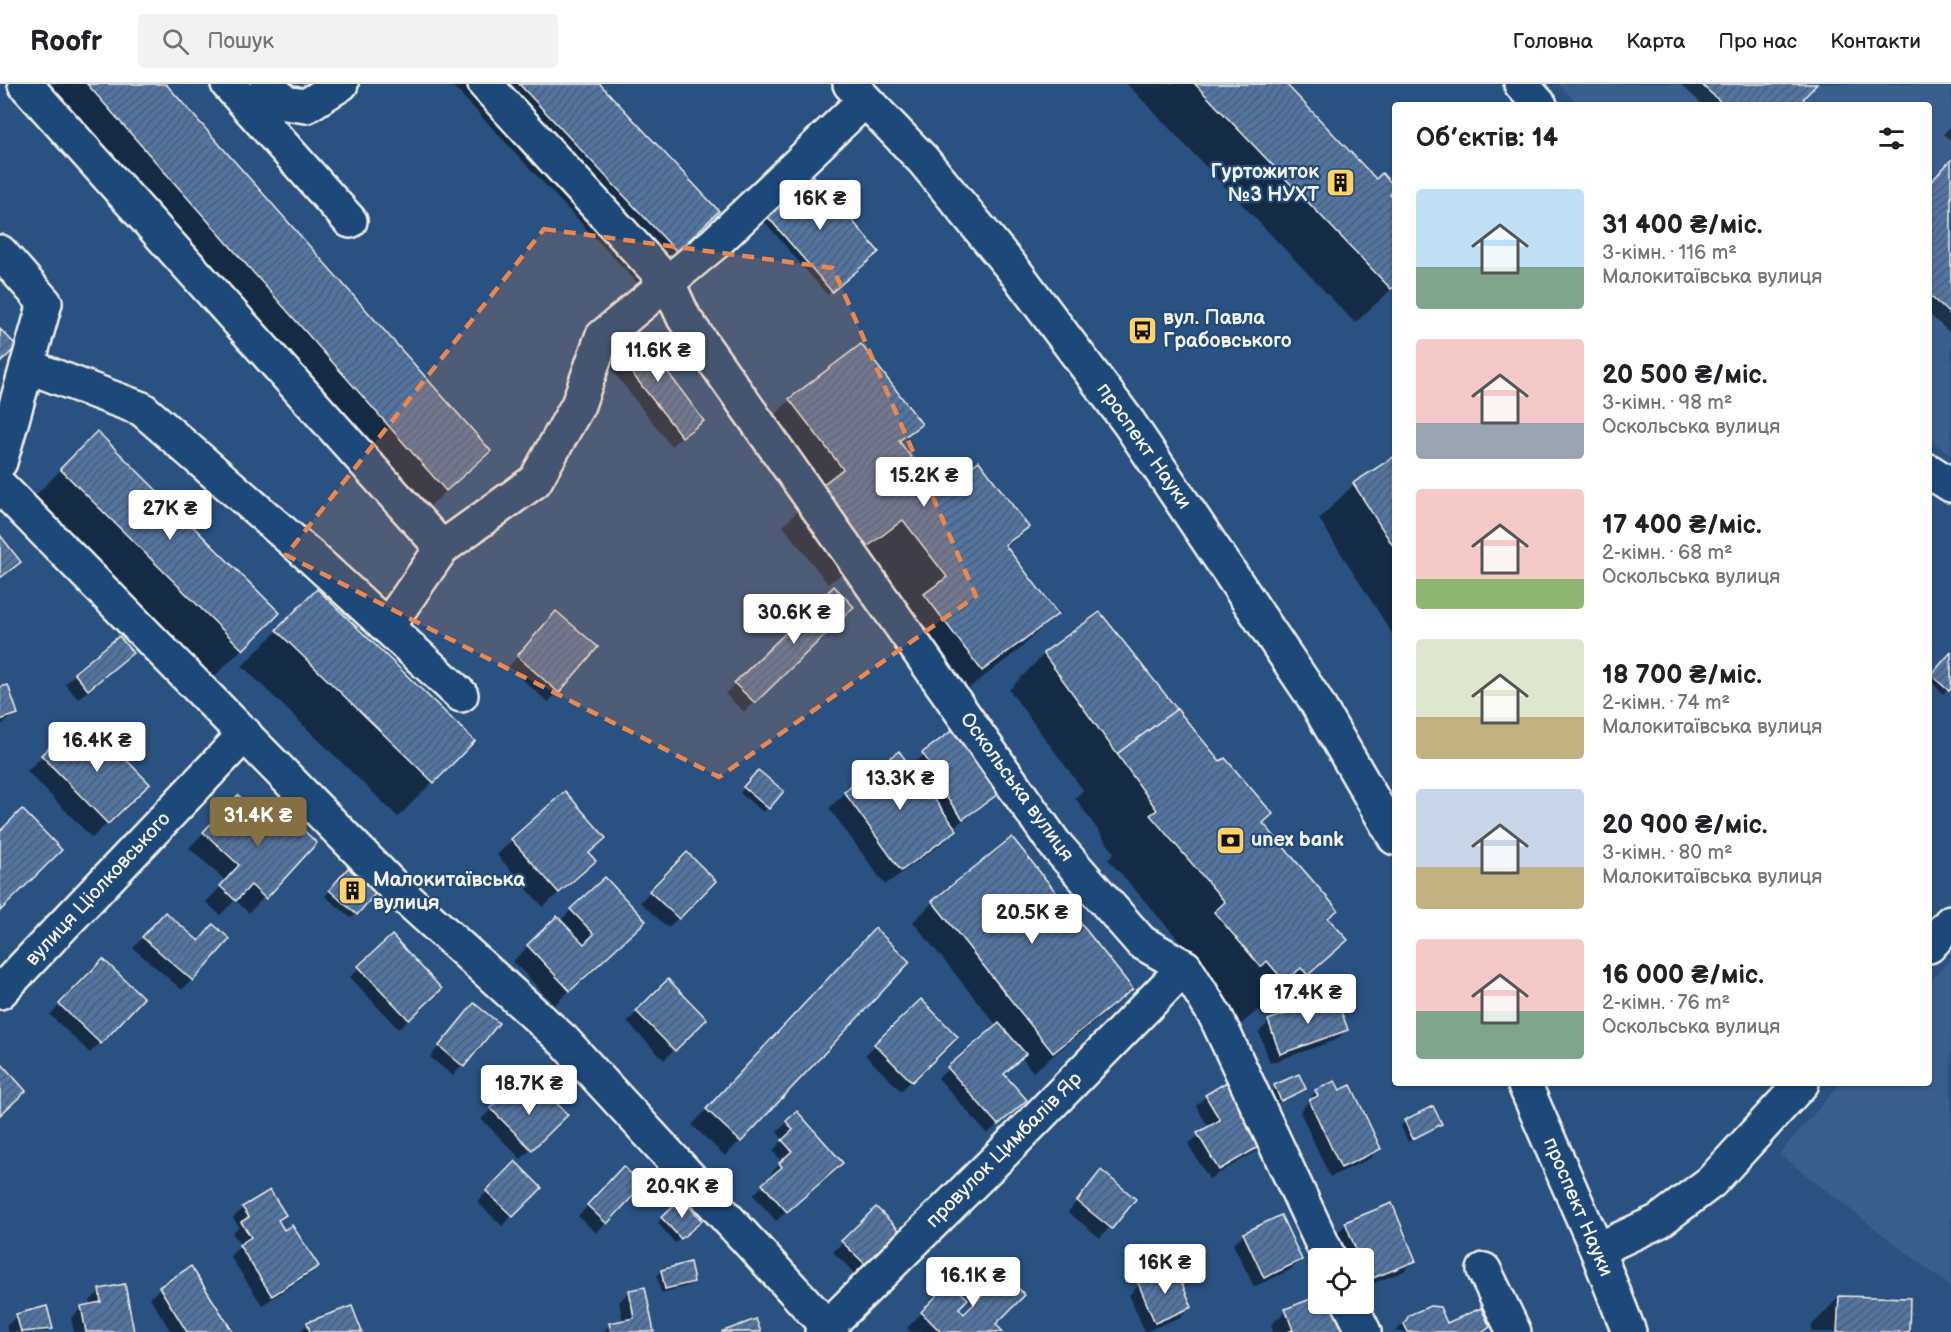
<!DOCTYPE html>
<html lang="uk">
<head>
<meta charset="utf-8">
<style>
  body { margin:0; font-family:"Balsamiq Sans",sans-serif; background:#f2f2f2; color:#202124; height:100vh; display:flex; flex-direction:column; font-size:22px; white-space:nowrap }
  * { box-sizing:border-box; margin:0 }
  p { font-size:20px; color:#757577 }
  .icon { flex:none; width:33px; height:33px; fill:none; stroke:currentColor; stroke-width:2; stroke-linecap:round; stroke-linejoin:round }
  .map { position:relative; flex:1; overflow:hidden }
  .details { position:absolute; left:1392px; top:18px; width:540px; height:984px; display:flex; flex-direction:column; background:#fff; border-radius:6px; box-shadow:0 2px 4px #0004 }
  .details>* { flex:none }
  .controls { position:absolute; left:1308px; top:1164px; display:grid; gap:12px }
  .controls a { display:grid; place-items:center; width:66px; height:66px; border-radius:6px; background:#fff; box-shadow:0 2px 4px #0004; font-size:30px }
  .price { position:absolute; translate:-50% -51px; padding:0 14px; border-radius:6px; background:#fff; color:#222; font-size:20px; line-height:39px; filter:drop-shadow(0 2px 3px #0008) }
  .price::after { content:''; position:absolute; left:50%; top:36px; width:18px; height:14px; margin-left:-9px; background:inherit; clip-path:polygon(0 0,100% 0,50% 100%) }
  .price.current { background:#847042; color:#fff }
  ul { padding:0; list-style:none }
  li { display:flex; align-items:center; gap:18px; height:150px; padding:0 24px }
  li span { display:grid; place-items:center; flex:none; width:168px; height:120px; border-radius:6px; color:#555 }
  li>.icon { margin-inline-start:auto }
  span .icon { width:72px; height:72px; fill:#fffc; stroke-width:1 }
  li b { font-size:26px }
  h2 { display:flex; justify-content:space-between; align-items:center; height:72px; padding:0 24px; font-size:26px }
  header { display:flex; align-items:center; gap:36px; box-sizing:border-box; height:84px; padding:0 30px; background:#fff; border-bottom:2px solid #e0e0e0 }
  header strong { font-size:28px }
  nav { display:flex; gap:33px; margin-inline-start:auto; font-size:21px }
  .search { width:420px; height:54px; background:#f2f2f2; display:flex; align-items:center; gap:15px; box-sizing:border-box; padding:0 21px; border-radius:6px; color:#757577; font-size:22px }
  .map>svg:first-child { display:block }
  .built { fill:#395f8e }
  .shadow { fill:#0007 }
  .building { fill:url(#building-hatch); stroke:#f4f1e8; stroke-width:1.5 }
  .lines { fill:none; stroke-linecap:round; stroke-linejoin:round }
  .minor-casing { stroke:#f4f1e8; stroke-width:38 }
  .major-casing { stroke:#f4f1e8; stroke-width:38 }
  .minor { stroke:#1f4a7a; stroke-width:33 }
  .major { stroke:#1f4a7a; stroke-width:33 }
  .marked { fill:#ec874e; fill-opacity:0.2; stroke:#ec874e; stroke-width:4.5; stroke-dasharray:12 8; stroke-linejoin:round }
  .labels { text-anchor:middle; dominant-baseline:central; stroke-width:4.5; stroke-linejoin:round; paint-order:stroke }
  .poi-label { font-size:20px; font-weight:bold; fill:#f4f1e8; stroke:#1f4a7a; text-anchor:start }
  .street-label { font-size:20px; fill:#f4f1e8; stroke:#1f4a7a }
</style>
</head>
<body>
<header>
<strong>Roofr</strong>
<div class="search"><svg class="icon" aria-label="search" viewBox="0 0 24 24"><circle cx="10" cy="10" r="6"/><path d="M15 15l6 6"/></svg>Пошук</div>
<nav><a>Головна</a><a>Карта</a><a>Про нас</a><a>Контакти</a></nav>
</header>
<div class="map">
<svg width="1951" height="1248" viewBox="0 0 1951 1248">
  <defs>
    <pattern id="building-hatch" width="6" height="6" patternUnits="userSpaceOnUse" patternTransform="scale(1.5)"><rect width="6" height="6" fill="#5274a2"/><path d="M-1 1l2-2M0 6l6-6M5 7l2-2" fill="none" stroke="#4e5e74"/></pattern>
  </defs>
  <rect width="100%" height="100%" fill="#295282"/>
  <filter id="ink" filterUnits="userSpaceOnUse"><feTurbulence type="fractalNoise" baseFrequency=".0167" numOctaves="2"/><feDisplacementMap in="SourceGraphic" scale="12" xChannelSelector="R" yChannelSelector="G"/><feConvolveMatrix kernelMatrix="1 2 1 2 8 2 1 2 1" color-interpolation-filters="sRGB"/></filter>
  <g filter="url(#ink)">
    <g class="built">
      <path d="M1558,0H1951V370L1929,356V21H1580Z"/>
      <path d="M1951,874V1203L1779,1070L1841,999H1929V899Z"/>
    </g>
    <g class="shadow">
      <path d="M21,0H164L489,367L410,441Z"/>
      <path d="M451,0H598L682,162L640,202Z"/>
      <path d="M1127,0H1284L1376,97L1382,91L1395,105L1388,112L1395,119V202L1355,239Z"/>
      <path d="M1680,0H1815L1801,15L1807,21H1703Z"/>
      <path d="M1951,42V57L1943,50Z"/>
      <path d="M1951,78V250L1929,230V101Z"/>
      <path d="M763,127L872,172L827,211L759,131Z"/>
      <path d="M861,262L920,340L899,360L937,410L1027,443L1006,464L1056,530L1020,565L947,621L890,546L910,526L868,470L828,500L783,442L806,418L755,351L790,316Z"/>
      <path d="M614,266L702,337L671,362L604,276Z"/>
      <path d="M97,349L278,529L207,600L26,421Z"/>
      <path d="M1395,373V554L1319,435L1354,400Z"/>
      <path d="M834,504L852,523L744,628L725,610Z"/>
      <path d="M317,507L473,657L398,733L242,582Z"/>
      <path d="M547,539L558,608L548,618L508,583Z"/>
      <path d="M1044,570L1220,679L1327,835L1346,856L1264,933L1258,926L1241,940L1223,919L1172,872L1183,861L1108,775L1114,769L1075,714L1083,706L1009,606Z"/>
      <path d="M1951,570V602L1943,610L1929,595Z"/>
      <path d="M121,578L78,615L65,600L75,590Z"/>
      <path d="M0,605L16,630L0,642Z"/>
      <path d="M953,647L999,708L954,743L955,746L940,761L885,801L829,724L845,709L899,669L923,702L927,699L913,680Z"/>
      <path d="M65,651L77,663L148,700L92,754L27,687Z"/>
      <path d="M753,692L768,724L763,728L740,709Z"/>
      <path d="M223,728L315,759L249,829L235,816L220,831L206,818L226,797L189,764Z"/>
      <path d="M604,754L588,770L594,777L543,823L497,771L512,756Z"/>
      <path d="M687,770L714,797L668,844L640,818Z"/>
      <path d="M343,791L356,830L351,834L325,812Z"/>
      <path d="M933,818L1131,905L1112,924L1033,988L1021,973L1002,990L1015,1026L987,1050L938,994L997,942L913,838Z"/>
      <path d="M571,826L629,852L554,921L513,877L557,834L560,837Z"/>
      <path d="M155,840L198,858L192,896L182,906L133,864Z"/>
      <path d="M860,862L740,1057L725,1072L692,1041Z"/>
      <path d="M103,877L142,914L90,969L50,931Z"/>
      <path d="M360,883L430,915L398,945L350,893Z"/>
      <path d="M668,897L705,935L664,976L627,938Z"/>
      <path d="M921,917L956,953L901,1007L865,971Z"/>
      <path d="M474,921L497,940L453,992L430,973Z"/>
      <path d="M1269,938L1346,946L1336,956L1270,979L1259,948Z"/>
      <path d="M1298,992L1304,1004L1276,1020L1270,1007Z"/>
      <path d="M514,1004L533,1023L566,1031L521,1075L481,1035Z"/>
      <path d="M1316,1007L1379,1065L1369,1075L1330,1093L1300,1028Z"/>
      <path d="M1206,1012L1265,1058L1255,1068L1209,1095L1188,1060L1209,1044L1196,1022Z"/>
      <path d="M797,1029L830,1089L776,1137L753,1111L773,1093L770,1090L782,1078L773,1067L783,1056L777,1048Z"/>
      <path d="M1405,1038L1440,1040L1408,1058L1401,1042Z"/>
      <path d="M515,1079L540,1104L502,1142L477,1118Z"/>
      <path d="M1101,1088L1134,1115L1100,1154L1068,1128Z"/>
      <path d="M614,1094L606,1139L596,1149L578,1132Z"/>
      <path d="M269,1108L284,1130L277,1137L317,1181L307,1192L262,1221L230,1172L241,1161L232,1149L239,1143L233,1134L243,1124Z"/>
      <path d="M876,1125L897,1146L854,1189L833,1168Z"/>
      <path d="M662,1134L695,1141L675,1159L658,1139Z"/>
      <path d="M1346,1140L1414,1177L1404,1187L1364,1203V1174H1346L1336,1150Z"/>
      <path d="M1244,1150L1300,1176L1290,1186L1254,1203L1233,1160Z"/>
      <path d="M191,1184L232,1248H171L150,1214L160,1204Z"/>
      <path d="M1174,1185L1190,1223L1180,1233L1145,1248L1129,1211L1139,1201Z"/>
      <path d="M661,1187L693,1198L688,1202L661,1209L657,1192Z"/>
      <path d="M950,1200L956,1224L964,1232L994,1240L1001,1248H911L907,1244Z"/>
      <path d="M100,1207L132,1248H74L71,1234L82,1223L90,1222V1217Z"/>
      <path d="M629,1208L652,1248H603L610,1241L623,1238L619,1218Z"/>
      <path d="M1839,1213L1908,1248H1811L1812,1241Z"/>
      <path d="M1318,1214V1220H1335L1345,1248H1273L1271,1241L1286,1226Z"/>
      <path d="M352,1224L360,1248H299L308,1240Z"/>
      <path d="M17,1232L51,1244L48,1248H8L6,1242Z"/>
      <path d="M1410,1233L1447,1241L1483,1248H1395Z"/>
    </g>
    <g class="building">
      <path d="M87,0H166L491,367L446,407Z"/>
      <path d="M519,0H600L719,127L677,168Z"/>
      <path d="M1195,0H1286L1376,95L1382,89L1395,103L1390,111L1395,117V202L1391,205Z"/>
      <path d="M1701,0H1817L1803,15L1810,21H1724Z"/>
      <path d="M1951,76V231L1929,211V100Z"/>
      <path d="M809,86L879,168L832,208L762,126Z"/>
      <path d="M0,245L17,262L0,279Z"/>
      <path d="M636,245L704,337L682,353L613,265Z"/>
      <path d="M861,260L922,340L899,357L937,408L979,377L1029,443L1005,461L1058,530L982,587L924,510L947,493L903,436L863,466L817,405L843,385L789,315Z"/>
      <path d="M97,347L280,529L243,566L60,385Z"/>
      <path d="M1395,372V465L1353,399Z"/>
      <path d="M0,451L21,478L0,494Z"/>
      <path d="M834,502L854,523L755,619L734,599Z"/>
      <path d="M317,505L475,657L434,699L276,546Z"/>
      <path d="M556,527L598,563L559,609L517,572Z"/>
      <path d="M1100,528L1177,625L1117,670L1043,569Z"/>
      <path d="M119,552L133,569L88,606L74,589Z"/>
      <path d="M1951,568V605L1949,607L1931,591Z"/>
      <path d="M8,601L18,630L0,636V603Z"/>
      <path d="M1177,625L1220,677L1225,674L1273,730L1263,739L1338,826L1328,834L1348,856L1308,891L1301,884L1285,898L1267,877L1261,883L1214,828L1225,818L1150,731L1157,726L1117,670Z"/>
      <path d="M95,644L150,700L108,740L41,671L65,648L77,661Z"/>
      <path d="M954,645L1001,708L963,735L931,693L936,688L922,669Z"/>
      <path d="M899,667L957,746L901,787L844,708Z"/>
      <path d="M758,686L784,707L769,725L743,703Z"/>
      <path d="M565,707L606,754L589,769L596,777L559,809L511,755Z"/>
      <path d="M238,711L275,745L288,731L317,759L266,815L251,801L236,817L220,802L239,781L203,748Z"/>
      <path d="M22,725L62,766L0,827V747Z"/>
      <path d="M1012,753L1133,905L1053,969L932,817Z"/>
      <path d="M687,768L716,797L679,835L649,807Z"/>
      <path d="M348,784L376,809L357,831L329,806Z"/>
      <path d="M605,793L646,837L570,907L527,861L557,832L584,860L594,850L570,825Z"/>
      <path d="M165,828L199,857L213,840L230,855L193,897L142,853Z"/>
      <path d="M875,844L910,878L741,1058L706,1025Z"/>
      <path d="M392,851L442,905L409,936L358,882Z"/>
      <path d="M103,875L144,914L101,960L59,920Z"/>
      <path d="M668,895L707,935L675,967L636,927Z"/>
      <path d="M1336,912L1348,946L1280,970L1268,936Z"/>
      <path d="M921,915L958,953L912,998L874,960Z"/>
      <path d="M474,919L499,939L464,983L439,962Z"/>
      <path d="M999,939L1026,970L1004,990L1027,1016L998,1041L947,983Z"/>
      <path d="M0,978L26,1007L0,1031Z"/>
      <path d="M1299,990L1306,1005L1281,1017L1274,1001Z"/>
      <path d="M1230,996L1267,1058L1219,1086L1197,1049L1220,1036L1205,1011Z"/>
      <path d="M1335,997L1340,1006L1351,1001L1381,1065L1341,1084L1309,1016L1318,1012L1315,1006Z"/>
      <path d="M514,1001L533,1021L546,1008L568,1031L532,1066L490,1024Z"/>
      <path d="M1433,1022L1442,1040L1413,1055L1404,1036Z"/>
      <path d="M797,1027L843,1079L787,1128L762,1100L782,1083L779,1079L792,1067L782,1056L793,1046L786,1037Z"/>
      <path d="M515,1077L542,1104L513,1133L486,1107Z"/>
      <path d="M623,1082L643,1101L607,1140L587,1121Z"/>
      <path d="M1101,1086L1136,1115L1112,1145L1077,1117Z"/>
      <path d="M270,1106L286,1131L278,1136L284,1146L292,1141L319,1182L272,1212L239,1161L251,1153L241,1138L249,1133L242,1123Z"/>
      <path d="M683,1115L702,1137L681,1155L661,1133Z"/>
      <path d="M1392,1119L1416,1177L1368,1196L1364,1185V1174H1359L1345,1138Z"/>
      <path d="M876,1123L899,1146L865,1180L841,1157Z"/>
      <path d="M1281,1131L1302,1176L1264,1194L1243,1149Z"/>
      <path d="M690,1178L694,1198L665,1205L661,1186Z"/>
      <path d="M191,1182L233,1248H187L159,1203Z"/>
      <path d="M1175,1183L1192,1223L1155,1239L1138,1199Z"/>
      <path d="M1004,1190L1025,1211L996,1240L1003,1248H941L921,1228L950,1198L968,1215L959,1224L964,1230Z"/>
      <path d="M125,1200L134,1248H86L81,1222L101,1218L99,1205Z"/>
      <path d="M645,1203L654,1248H611L609,1239L634,1234L629,1206Z"/>
      <path d="M1318,1212V1220H1336L1347,1248H1288L1293,1246L1285,1225Z"/>
      <path d="M1839,1212L1910,1214L1909,1248H1837Z"/>
      <path d="M47,1222L53,1245L21,1248L16,1230Z"/>
      <path d="M352,1222L362,1248H310L307,1238Z"/>
      <path d="M1430,1222L1440,1223L1447,1239L1481,1224L1490,1243L1483,1248H1408L1404,1240L1409,1231Z"/>
      <path d="M756,1235L761,1248H721Z"/>
    </g>
    <g class="lines">
      <defs>
        <g id="minor">
          <path d="M25,0L442,464"/>
          <path d="M228,0L350,137"/>
          <path d="M267,0L285,19L306,22L341,0"/>
          <path d="M485,0L668,199L684,234L1054,759L1141,858L1185,883L1216,933L1329,1174"/>
          <path d="M1521,0L1540,21"/>
          <path d="M0,168L45,219L0,378"/>
          <path d="M27,282L142,325L309,471L461,611"/>
          <path d="M1929,387L1951,401"/>
          <path d="M0,402L396,805L563,956L832,1248"/>
          <path d="M387,543L442,464L535,397L578,321L602,253L715,159L865,16"/>
          <path d="M1929,862L1951,838"/>
          <path d="M0,908L245,650"/>
          <path d="M1597,1166L1659,1137L1711,1098L1802,999"/>
          <path d="M1484,1186L1514,1248"/>
          <path d="M1350,1220L1364,1248"/>
          <path d="M822,1248L1000,1072L1185,883"/>
        </g>
        <g id="major">
          <path d="M850,0L923,76L1017,190L1129,339L1314,614L1395,754"/>
          <path d="M1524,999L1597,1166L1629,1248"/>
        </g>
      </defs>
      <use href="#minor" class="minor-casing"/>
      <use href="#major" class="major-casing"/>
      <use href="#minor" class="minor"/>
      <use href="#major" class="major"/>
    </g>
  </g>
  <path class="marked" d="M544,145L833,184L976,512L719,693L286,471Z"/>
  <defs>
    <symbol id="building-square" viewBox="-11 -11 22 22"><rect x="-9" y="-9" width="18" height="18" rx="4" fill="#ffd166" stroke="#1f4a7a"/><path d="M-4-6H4V6H1V3H-1V6H-4ZM-2.5-4.3h1.7v1.8h-1.7ZM.8-4.3h1.7v1.8H.8ZM-2.5-1h1.7V.8h-1.7ZM.8-1h1.7V.8H.8Z" fill="#111"/></symbol>
    <symbol id="bus-square" viewBox="-11 -11 22 22"><rect x="-9" y="-9" width="18" height="18" rx="4" fill="#ffd166" stroke="#1f4a7a"/><path d="M-5-6H5V4H4V6H2V4H-2V6H-4V4H-5ZM-3.5-4V0h7V-4ZM-3.5 1.2v1.5H-2V1.2ZM2 1.2v1.5H3.5V1.2Z" fill="#111"/></symbol>
    <symbol id="bank-square" viewBox="-11 -11 22 22"><rect x="-9" y="-9" width="18" height="18" rx="4" fill="#ffd166" stroke="#1f4a7a"/><path d="M-6-4H6V4H-6ZM0-2.3a2.3 2.3 0 1 0 0 4.6a2.3 2.3 0 1 0 0-4.6Z" fill="#111"/></symbol>
  </defs>
  <g fill-rule="evenodd">
    <use href="#building-square" x="1324" y="82" width="33" height="33"/>
    <use href="#bus-square" x="1126" y="230" width="33" height="33"/>
    <use href="#bank-square" x="1214" y="740" width="33" height="33"/>
    <use href="#building-square" x="336" y="790" width="33" height="33"/>
  </g>
  <g class="labels">
    <g class="poi-label">
      <text x="1319" y="88" text-anchor="end">Гуртожиток<tspan x="1319" dy="23">№3 НУХТ</tspan></text>
      <text x="1163" y="234">вул. Павла<tspan x="1163" dy="23">Грабовського</tspan></text>
      <text x="1251" y="756">unex bank</text>
      <text x="373" y="796">Малокитаївська<tspan x="373" dy="23">вулиця</tspan></text>
    </g>
    <g class="street-label">
      <text transform="translate(1144 362) rotate(55)">проспект Науки</text>
      <text transform="translate(1017 703) rotate(54)">Оскольська вулиця</text>
      <text transform="translate(98 805) rotate(-47)">вулиця Ціолковського</text>
      <text transform="translate(1004 1066) rotate(-45)">провулок Цимбалів Яр</text>
      <text transform="translate(1578 1123) rotate(67)">проспект Науки</text>
    </g>
  </g>
</svg>
<div class="controls">
<a><svg class="icon" aria-label="locate" viewBox="0 0 24 24"><circle cx="12" cy="12" r="6"/><path d="M12 2v4M12 18v4M2 12h4M18 12h4"/></svg></a>
</div>
<b class="price" style="left:820px;top:147px">16K ₴</b>
<b class="price" style="left:658px;top:299px">11.6K ₴</b>
<b class="price" style="left:924px;top:424px">15.2K ₴</b>
<b class="price" style="left:170px;top:457px">27K ₴</b>
<b class="price" style="left:794px;top:561px">30.6K ₴</b>
<b class="price" style="left:97px;top:689px">16.4K ₴</b>
<b class="price" style="left:900px;top:727px">13.3K ₴</b>
<b class="price current" style="left:258px;top:764px">31.4K ₴</b>
<b class="price" style="left:1032px;top:861px">20.5K ₴</b>
<b class="price" style="left:1308px;top:941px">17.4K ₴</b>
<b class="price" style="left:529px;top:1032px">18.7K ₴</b>
<b class="price" style="left:682px;top:1135px">20.9K ₴</b>
<b class="price" style="left:1165px;top:1211px">16K ₴</b>
<b class="price" style="left:973px;top:1224px">16.1K ₴</b>
<section class="details">
<h2>Об’єктів: 14<svg class="icon" aria-label="filters" viewBox="0 0 24 24"><path d="M4 7h16M4 17h16"/><circle cx="9" cy="7" r="2"/><circle cx="15" cy="17" r="2"/></svg></h2>
<ul>
<li><span style="background:linear-gradient(#bfe0f5 65%,#7fa58c 0)"><svg class="icon" aria-label="home" viewBox="0 0 24 24"><path d="M3 11l9-7 9 7M6 9v11h12V9"/></svg></span><div><b>31 400 ₴/міс.</b><p>3-кімн. · 116 m²</p><p>Малокитаївська вулиця</p></div></li>
<li><span style="background:linear-gradient(#f6c9c9 70%,#9aa5b1 0)"><svg class="icon" aria-label="home" viewBox="0 0 24 24"><path d="M3 11l9-7 9 7M6 9v11h12V9"/></svg></span><div><b>20 500 ₴/міс.</b><p>3-кімн. · 98 m²</p><p>Оскольська вулиця</p></div></li>
<li><span style="background:linear-gradient(#f6c9c9 75%,#8fb573 0)"><svg class="icon" aria-label="home" viewBox="0 0 24 24"><path d="M3 11l9-7 9 7M6 9v11h12V9"/></svg></span><div><b>17 400 ₴/міс.</b><p>2-кімн. · 68 m²</p><p>Оскольська вулиця</p></div></li>
<li><span style="background:linear-gradient(#dfe7d0 65%,#c2b280 0)"><svg class="icon" aria-label="home" viewBox="0 0 24 24"><path d="M3 11l9-7 9 7M6 9v11h12V9"/></svg></span><div><b>18 700 ₴/міс.</b><p>2-кімн. · 74 m²</p><p>Малокитаївська вулиця</p></div></li>
<li><span style="background:linear-gradient(#c9d6e8 65%,#c2b280 0)"><svg class="icon" aria-label="home" viewBox="0 0 24 24"><path d="M3 11l9-7 9 7M6 9v11h12V9"/></svg></span><div><b>20 900 ₴/міс.</b><p>3-кімн. · 80 m²</p><p>Малокитаївська вулиця</p></div></li>
<li><span style="background:linear-gradient(#f6c9c9 60%,#7fa58c 0)"><svg class="icon" aria-label="home" viewBox="0 0 24 24"><path d="M3 11l9-7 9 7M6 9v11h12V9"/></svg></span><div><b>16 000 ₴/міс.</b><p>2-кімн. · 76 m²</p><p>Оскольська вулиця</p></div></li>
</ul>
</section>
</div>
</body>
</html>
